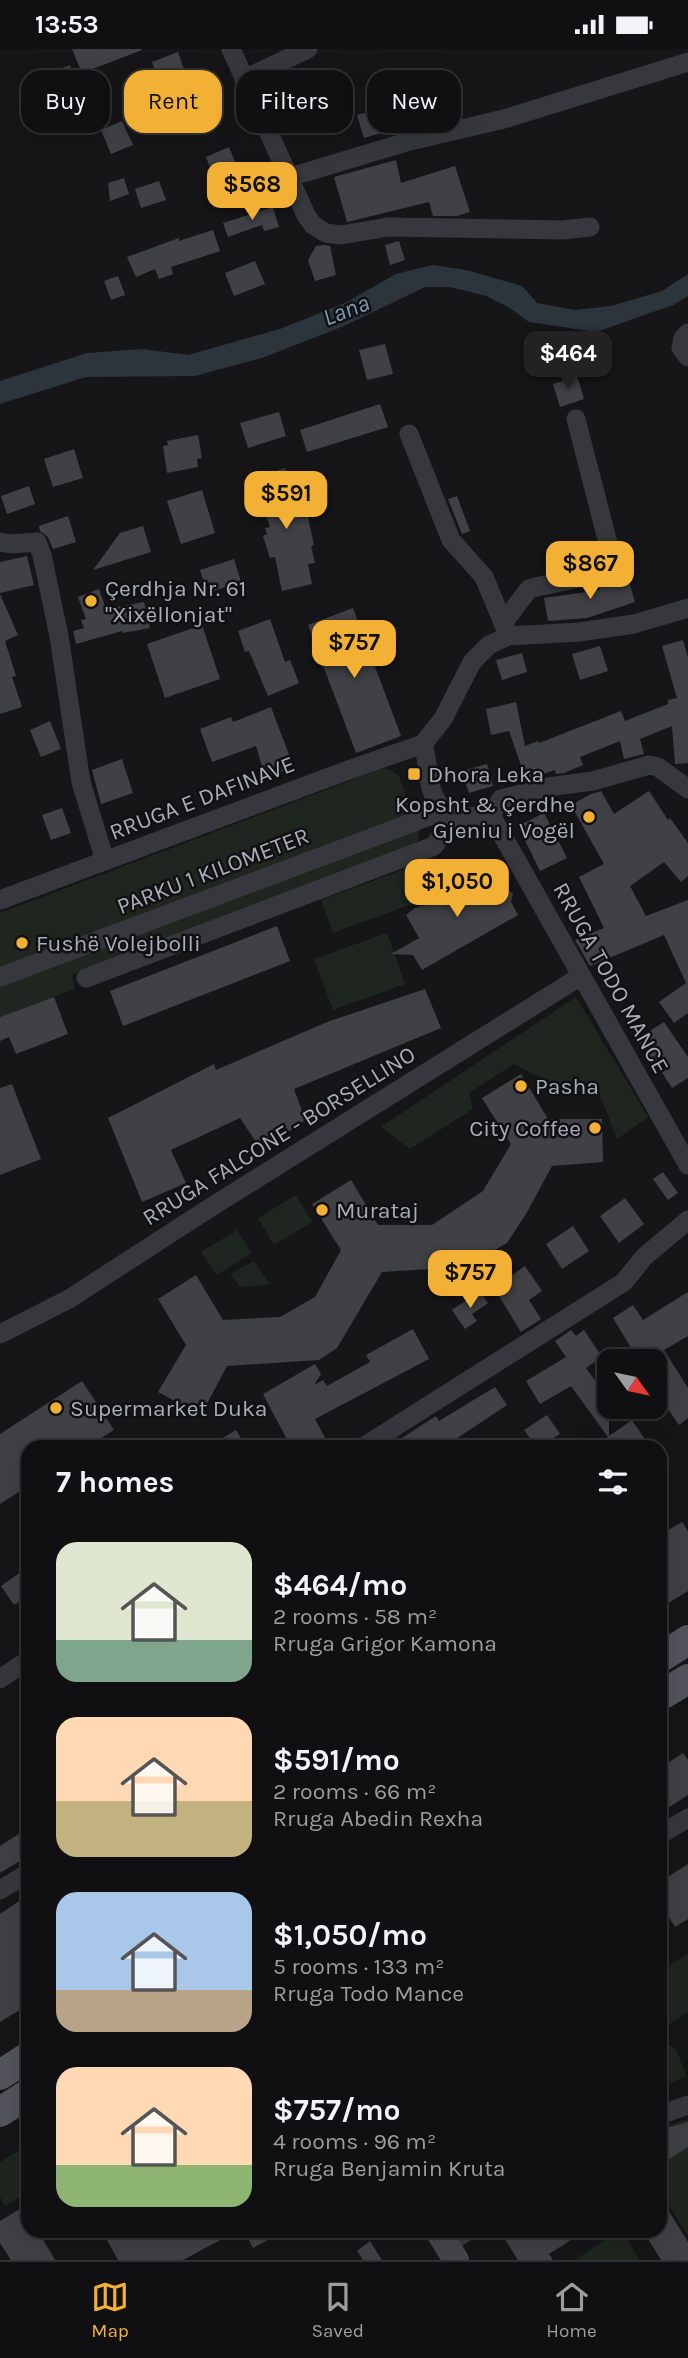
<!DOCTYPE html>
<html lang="en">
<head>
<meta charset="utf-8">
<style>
  body { margin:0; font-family:Karla,sans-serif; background:#19191b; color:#f1f3f6; height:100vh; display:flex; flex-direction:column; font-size:26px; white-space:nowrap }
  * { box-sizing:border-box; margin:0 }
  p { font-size:23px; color:#9c9d9f }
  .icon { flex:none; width:38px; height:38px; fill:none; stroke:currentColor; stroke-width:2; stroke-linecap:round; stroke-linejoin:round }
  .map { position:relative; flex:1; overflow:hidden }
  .drawer { position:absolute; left:21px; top:1391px; width:646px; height:798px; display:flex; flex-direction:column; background:#101012; border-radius:21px; box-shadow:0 7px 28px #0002,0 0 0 2px #303032 }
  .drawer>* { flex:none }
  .hud { position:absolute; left:21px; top:21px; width:648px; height:63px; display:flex; gap:14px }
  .needle { width:46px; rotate:123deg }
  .buttons { position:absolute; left:597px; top:1300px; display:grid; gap:14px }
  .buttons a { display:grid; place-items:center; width:70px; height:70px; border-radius:14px; background:#101012; box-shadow:0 7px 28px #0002,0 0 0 2px #303032; font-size:35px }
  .price { position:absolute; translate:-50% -60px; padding:0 16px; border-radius:14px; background:#f2b134; color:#111; font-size:23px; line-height:46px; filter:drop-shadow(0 2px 4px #0008) }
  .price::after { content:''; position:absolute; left:50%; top:42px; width:21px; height:16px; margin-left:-10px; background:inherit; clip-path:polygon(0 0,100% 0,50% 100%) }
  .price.selected { background:#222; color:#fff }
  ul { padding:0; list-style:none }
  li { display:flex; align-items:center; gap:21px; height:175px; padding:0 35px }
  li span { display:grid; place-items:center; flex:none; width:196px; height:140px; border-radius:21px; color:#555 }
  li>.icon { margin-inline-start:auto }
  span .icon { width:84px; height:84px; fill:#fffc; stroke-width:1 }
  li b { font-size:30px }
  h2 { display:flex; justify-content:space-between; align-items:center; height:84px; padding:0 35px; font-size:30px }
  .chip { padding:0 24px; border-radius:21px; background:#101012; box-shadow:0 7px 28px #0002,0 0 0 2px #303032; font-size:24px; line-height:63px }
  .chip.selected { background:#f2b134; color:#111 }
  .status { display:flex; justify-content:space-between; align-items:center; height:49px; padding:0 35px; background:#101012; direction:ltr }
  .status svg { height:19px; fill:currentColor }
  .tab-bar { display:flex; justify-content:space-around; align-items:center; height:98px; border-top:2px solid #303032; background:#101012; font-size:19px; color:#9c9d9f }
  .tab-bar a { display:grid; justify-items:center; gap:4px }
  .tab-bar .selected { color:#f2b134 }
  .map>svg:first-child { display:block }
  .green { fill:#1e261f }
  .water { fill:#2c353c }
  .building { fill:#404145 }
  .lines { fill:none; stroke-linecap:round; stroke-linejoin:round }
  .street { stroke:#37383d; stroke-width:19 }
  .secondary { stroke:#45474d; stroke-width:26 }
  .primary { stroke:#53555c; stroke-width:30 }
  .poi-dot { fill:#f2b134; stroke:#111113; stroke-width:2.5 }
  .labels { text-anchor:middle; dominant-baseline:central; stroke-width:5; stroke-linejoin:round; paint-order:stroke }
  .poi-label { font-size:23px; fill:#a8adb8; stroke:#111113; text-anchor:start }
  .street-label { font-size:23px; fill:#a8adb8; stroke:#111113 }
  .water-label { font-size:24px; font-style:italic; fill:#7f9bb3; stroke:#111113 }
</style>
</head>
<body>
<div class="status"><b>13:53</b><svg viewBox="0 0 49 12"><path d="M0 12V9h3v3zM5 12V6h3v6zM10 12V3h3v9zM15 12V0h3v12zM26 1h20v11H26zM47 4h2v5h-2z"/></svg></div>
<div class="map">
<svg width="688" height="2211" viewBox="0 0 688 2211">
  <rect width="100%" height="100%" fill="#161618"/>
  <g class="green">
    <path d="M381,720H389L399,727L419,783L417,795L235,866L71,926L75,940L0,968V864Z"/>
    <path d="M405,820L417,853L333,884L321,851Z"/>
    <path d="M387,884L405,935L333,961L314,910Z"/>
    <path d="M576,948L648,1068L617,1090L598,1041L577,1042L537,1027L514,1015L469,1044L473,1060L410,1100L381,1078Z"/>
    <path d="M296,1146L312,1173L274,1196L258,1169Z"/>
    <path d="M237,1181L251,1204L217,1226L201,1203Z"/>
    <path d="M254,1212L270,1235L240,1238L230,1225Z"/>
    <path d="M688,1905V1963L660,1981V1922Z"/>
    <path d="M660,1991L676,2000L686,2027L660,2040Z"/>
    <path d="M688,2070V2187L660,2143V2079Z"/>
    <path d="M28,2096V2143L5,2157L0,2148V2113Z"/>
    <path d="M619,2182H621L640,2211H580L578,2209Z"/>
  </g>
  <path class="water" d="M433,216L466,221L522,237L537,254L575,261L611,257L662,242L688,225V247L673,256L596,283L529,273L510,259L486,247L450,238H425L344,277L262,309L195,327L86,328L0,355V332L87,304L142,300L188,306L280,280L347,253L396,225Z"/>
  <g class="building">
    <path d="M72,0H142V1L82,24Z"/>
    <path d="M178,3L186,26L160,36L152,13Z"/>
    <path d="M70,16L92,75L66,86L54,54L50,55L39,28Z"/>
    <path d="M170,40L182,66L162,76L149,51Z"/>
    <path d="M384,59L391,81L364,89L357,66Z"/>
    <path d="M122,72L133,96L111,105L101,81Z"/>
    <path d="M229,98L236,115L212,124L206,108Z"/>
    <path d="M396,111L401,134L455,117L470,163L457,167H433L429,153L347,173L334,128Z"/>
    <path d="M124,129L129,145L110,152L108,134Z"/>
    <path d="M159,132L166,151L141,159L135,140Z"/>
    <path d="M273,158L279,178L264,182L262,176L228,188L223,174Z"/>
    <path d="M213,181L220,202L171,218L173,225L159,230L155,220L136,228L127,208L179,189V192Z"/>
    <path d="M399,192L405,211L390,216L385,196Z"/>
    <path d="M324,196L330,197L336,226L315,232L308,211L316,197Z"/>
    <path d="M255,212L265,235L234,247L225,224Z"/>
    <path d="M118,227L125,246L111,251L104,232Z"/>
    <path d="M385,295L393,325L367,331L359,301Z"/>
    <path d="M577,327L584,350L560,358L553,335Z"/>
    <path d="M380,355L388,378L307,403L300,381Z"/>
    <path d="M279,363L286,387L248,399L240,374Z"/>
    <path d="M198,386L202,409L197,410L198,418L167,424L163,397L168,396L167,392Z"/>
    <path d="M74,400L83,429L53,438L44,410Z"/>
    <path d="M285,419L302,469L308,468L314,496L311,497L315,514L308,515L312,535L282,542L275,508L270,509L263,487L267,485L265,479L270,478L254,430Z"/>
    <path d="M29,437L35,455L7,465L1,447Z"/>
    <path d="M202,441L215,484L181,495L167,452Z"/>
    <path d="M457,447L470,482L462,485L448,450Z"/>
    <path d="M68,467L76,493L53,500L48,488L40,482L39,477Z"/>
    <path d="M143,477L151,503L93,521L120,484Z"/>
    <path d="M27,507L34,536L0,544V513Z"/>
    <path d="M234,510L241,533L207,544L200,521Z"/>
    <path d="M627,526L635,553L587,569L548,572L544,549L600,541L598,537Z"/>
    <path d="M99,540L106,560L144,553L150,579L122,584V582L76,595L73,582L84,579L81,571L86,570L78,548Z"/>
    <path d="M0,545L18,586L5,592L16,627L12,628L22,658L0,665Z"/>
    <path d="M353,559L401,687L356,704L308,576Z"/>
    <path d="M270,570L285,613L290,611L299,634L268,647L249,602L245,603L238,582Z"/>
    <path d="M202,576L220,630L165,649L147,595Z"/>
    <path d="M683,591L688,608V714L675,715L672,677L640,690L644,705L624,710L620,692L580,708L583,716L564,724L556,725L555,721L526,731L509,682L491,686L486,660L516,653L525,697L538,692L539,694L621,662L625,672L668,655V651L677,649L662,597Z"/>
    <path d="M600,597L608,622L580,631L572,605Z"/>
    <path d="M522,604L527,623L502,631L496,611Z"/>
    <path d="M271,658L294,719L265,728L256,697L212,713L200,680L231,668L233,673Z"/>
    <path d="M50,672L61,700L41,708L30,681Z"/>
    <path d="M122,710L133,744L101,755L92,721Z"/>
    <path d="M487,715L493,737L469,744L462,722Z"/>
    <path d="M601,742L614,765L649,742L668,771L670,769L688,794V827L681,833L664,813L630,837L646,867L688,851V964L674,974L659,953L686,934L664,886L590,917L575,891L604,879L579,828L604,815L571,756L591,745Z"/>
    <path d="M62,759L71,784L51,791L42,766Z"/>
    <path d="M544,764L567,809L540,822L518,777Z"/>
    <path d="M480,823L492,843L498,839L513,844L511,853L518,866L422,921L413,906L391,905L419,889L406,866L415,859L430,855L454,833Z"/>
    <path d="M277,877L290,912L123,977L110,942Z"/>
    <path d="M425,940L441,979L294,1040L305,1071L262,1102L240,1069L171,1101L186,1134L142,1153L108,1069L214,1015L216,1021L327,973Z"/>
    <path d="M54,948L68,985L16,1005L9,988L0,992V968Z"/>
    <path d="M664,973L688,1008V1029L672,1039L654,1011L651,1013L637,990Z"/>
    <path d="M521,1025L548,1070H602L603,1113L552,1117L526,1165L507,1194L465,1218L382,1223L337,1299L319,1311L227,1317L201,1366L158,1343L186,1296L158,1250L196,1226L223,1271L280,1268L315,1248L341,1201L312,1155L351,1131L378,1176H432L483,1142L511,1095L482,1049Z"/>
    <path d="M12,1035L41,1110L0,1126V1039Z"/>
    <path d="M663,1123L678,1144L668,1151L653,1130Z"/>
    <path d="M625,1149L644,1175L619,1194L600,1167Z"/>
    <path d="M573,1177L589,1202L562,1220L546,1195Z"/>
    <path d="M525,1217L542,1242L529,1251L541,1270L521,1283L494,1239Z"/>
    <path d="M480,1242L488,1254L472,1265L477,1272L465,1280L452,1261Z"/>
    <path d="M688,1243V1287L664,1301L688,1339V1369L679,1376L654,1340V1312H639L613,1269L633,1256L643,1271Z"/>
    <path d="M413,1280L429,1310L315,1370L330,1398H291L263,1345L315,1315L321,1325L314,1336L323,1331L327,1337L370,1313L366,1306Z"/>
    <path d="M571,1281L576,1287L584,1281L602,1308L586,1319L609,1350V1387L632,1371L650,1398H612L606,1389L608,1388L571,1337L540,1355L526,1332L566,1308L555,1292Z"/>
    <path d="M82,1332L114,1381L87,1398H28V1437L0,1455V1385Z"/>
    <path d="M495,1338L507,1356L444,1398H388L436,1367L439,1372Z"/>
    <path d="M547,1366L560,1385L539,1398H536L524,1381Z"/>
    <path d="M236,1381L246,1398H208Z"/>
    <path d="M682,1473L688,1482V1542L660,1559V1486Z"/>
    <path d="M28,1518V1547L14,1556L1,1537Z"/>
    <path d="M683,1704L688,1711V1746L660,1764V1719Z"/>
    <path d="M28,1779V1807L0,1824V1797Z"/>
    <path d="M688,1815V1870L675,1878L660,1854V1833Z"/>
    <path d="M28,1846V1956L0,1973V1865Z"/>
    <path d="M688,2073V2098L660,2116V2081Z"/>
    <path d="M660,2148L688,2193V2211H661L643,2182H660Z"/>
    <path d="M28,2155V2182H38L55,2211H11L0,2194V2172Z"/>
    <path d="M102,2182H237L183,2211H118Z"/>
    <path d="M244,2182H284L253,2199Z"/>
    <path d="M516,2182H585L549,2205L553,2211H518L504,2189Z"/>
    <path d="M370,2192L382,2211H363L357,2202Z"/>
  </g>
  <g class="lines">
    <g class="street">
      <path d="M231,0L306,166L313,176L326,184L341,186L388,178L563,181L590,178"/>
      <path d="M244,30L308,0"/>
      <path d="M290,128L410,92L504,70L688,13"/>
      <path d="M688,284L683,289L681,299L688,308"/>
      <path d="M409,385L451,491L484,528L507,583"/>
      <path d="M0,493L11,495L37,493L42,506L59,587L81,733L105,812"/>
      <path d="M503,574L529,540C544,535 597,528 605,520C610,514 610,505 609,498L576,370"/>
      <path d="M423,695L443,670L472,613L489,596L508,587L579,583L634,575L688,559"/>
      <path d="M423,695C432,726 423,747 453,769"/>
      <path d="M491,766L688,1116"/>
      <path d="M491,766L501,750L548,738L593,732L649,716L658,718L688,740"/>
      <path d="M453,769L491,766"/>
      <path d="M0,851L343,723L423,695"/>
      <path d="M0,928L443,762"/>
      <path d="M86,929L434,797L453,769"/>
      <path d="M0,1285L69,1250L208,1160L581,927"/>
      <path d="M363,1398L624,1233L644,1208L688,1171"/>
      <path d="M0,1630L28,1611"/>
      <path d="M660,1786L688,1769"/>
      <path d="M0,1841L28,1824"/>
      <path d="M660,2066L688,2056"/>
      <path d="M447,2196L467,2182"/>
    </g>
    <path class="secondary" d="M438,2182L456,2211"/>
    <g class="primary">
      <path d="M660,1609L688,1591"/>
      <path d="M660,1647L688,1630"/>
      <path d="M0,2026L28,2008"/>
      <path d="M0,2063L28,2045"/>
    </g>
  </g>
  <g class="poi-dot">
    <circle cx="91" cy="552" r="7"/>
    <rect x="407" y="718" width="14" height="14" rx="3.5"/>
    <circle cx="589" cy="768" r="7"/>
    <circle cx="22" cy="894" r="7"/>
    <circle cx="521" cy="1037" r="7"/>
    <circle cx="595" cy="1079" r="7"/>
    <circle cx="322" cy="1161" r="7"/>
    <circle cx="56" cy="1359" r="7"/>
  </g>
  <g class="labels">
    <g class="poi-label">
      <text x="105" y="539">Çerdhja Nr. 61<tspan x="105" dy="26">"Xixëllonjat"</tspan></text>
      <text x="428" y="725">Dhora Leka</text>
      <text x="575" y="755" text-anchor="end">Kopsht &amp; Çerdhe<tspan x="575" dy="26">Gjeniu i Vogël</tspan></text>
      <text x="36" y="894">Fushë Volejbolli</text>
      <text x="535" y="1037">Pasha</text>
      <text x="581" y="1079" text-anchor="end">City Coffee</text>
      <text x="336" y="1161">Murataj</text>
      <text x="70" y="1359">Supermarket Duka</text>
    </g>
    <g class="street-label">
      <text transform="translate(202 749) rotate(-21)">RRUGA E DAFINAVE</text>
      <text transform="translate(213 822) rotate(-21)">PARKU 1 KILOMETER</text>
      <text transform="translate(611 929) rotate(61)">RRUGA TODO MANCE</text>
      <text transform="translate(279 1087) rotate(-32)">RRUGA FALCONE - BORSELLINO</text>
    </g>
    <g class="water-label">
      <text transform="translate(346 261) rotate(-21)">Lana</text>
    </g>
  </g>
</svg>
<div class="buttons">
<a><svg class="needle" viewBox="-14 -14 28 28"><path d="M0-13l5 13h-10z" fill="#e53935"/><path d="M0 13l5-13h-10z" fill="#9c9d9f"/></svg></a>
</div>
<b class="price" style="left:252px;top:173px">$568</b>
<b class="price selected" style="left:568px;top:342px">$464</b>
<b class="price" style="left:286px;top:482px">$591</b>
<b class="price" style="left:590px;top:552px">$867</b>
<b class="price" style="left:354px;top:631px">$757</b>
<b class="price" style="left:457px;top:870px">$1,050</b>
<b class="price" style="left:470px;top:1261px">$757</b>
<div class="hud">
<a class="chip">Buy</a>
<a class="chip selected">Rent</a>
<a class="chip">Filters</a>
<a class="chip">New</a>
</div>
<section class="drawer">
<h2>7 homes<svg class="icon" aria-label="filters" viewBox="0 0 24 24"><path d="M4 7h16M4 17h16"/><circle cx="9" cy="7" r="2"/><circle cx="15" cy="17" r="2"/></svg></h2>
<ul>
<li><span style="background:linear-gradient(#dfe7d0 70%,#7fa58c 0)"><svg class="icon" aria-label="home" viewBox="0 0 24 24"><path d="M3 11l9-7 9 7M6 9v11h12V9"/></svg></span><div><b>$464/mo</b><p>2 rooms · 58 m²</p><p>Rruga Grigor Kamona</p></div></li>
<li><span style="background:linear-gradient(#ffd9b3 60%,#c2b280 0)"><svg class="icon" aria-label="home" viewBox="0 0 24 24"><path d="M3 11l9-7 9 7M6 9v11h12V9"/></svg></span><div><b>$591/mo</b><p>2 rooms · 66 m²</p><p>Rruga Abedin Rexha</p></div></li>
<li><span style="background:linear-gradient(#a9c7e8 70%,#b9a48a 0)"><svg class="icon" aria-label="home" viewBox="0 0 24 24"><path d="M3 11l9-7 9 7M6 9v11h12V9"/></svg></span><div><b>$1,050/mo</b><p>5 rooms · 133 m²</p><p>Rruga Todo Mance</p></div></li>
<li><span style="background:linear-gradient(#ffd9b3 70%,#8fb573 0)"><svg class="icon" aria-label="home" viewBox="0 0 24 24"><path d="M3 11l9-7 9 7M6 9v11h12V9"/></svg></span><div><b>$757/mo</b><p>4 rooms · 96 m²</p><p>Rruga Benjamin Kruta</p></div></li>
</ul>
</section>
</div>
<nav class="tab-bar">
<a class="selected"><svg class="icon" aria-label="map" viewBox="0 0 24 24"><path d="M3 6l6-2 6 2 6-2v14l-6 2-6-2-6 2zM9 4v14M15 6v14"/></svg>Map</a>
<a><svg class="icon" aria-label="saved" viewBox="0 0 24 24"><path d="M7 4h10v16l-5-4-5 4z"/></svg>Saved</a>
<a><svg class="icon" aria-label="home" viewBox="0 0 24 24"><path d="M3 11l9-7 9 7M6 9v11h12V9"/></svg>Home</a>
</nav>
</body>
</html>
